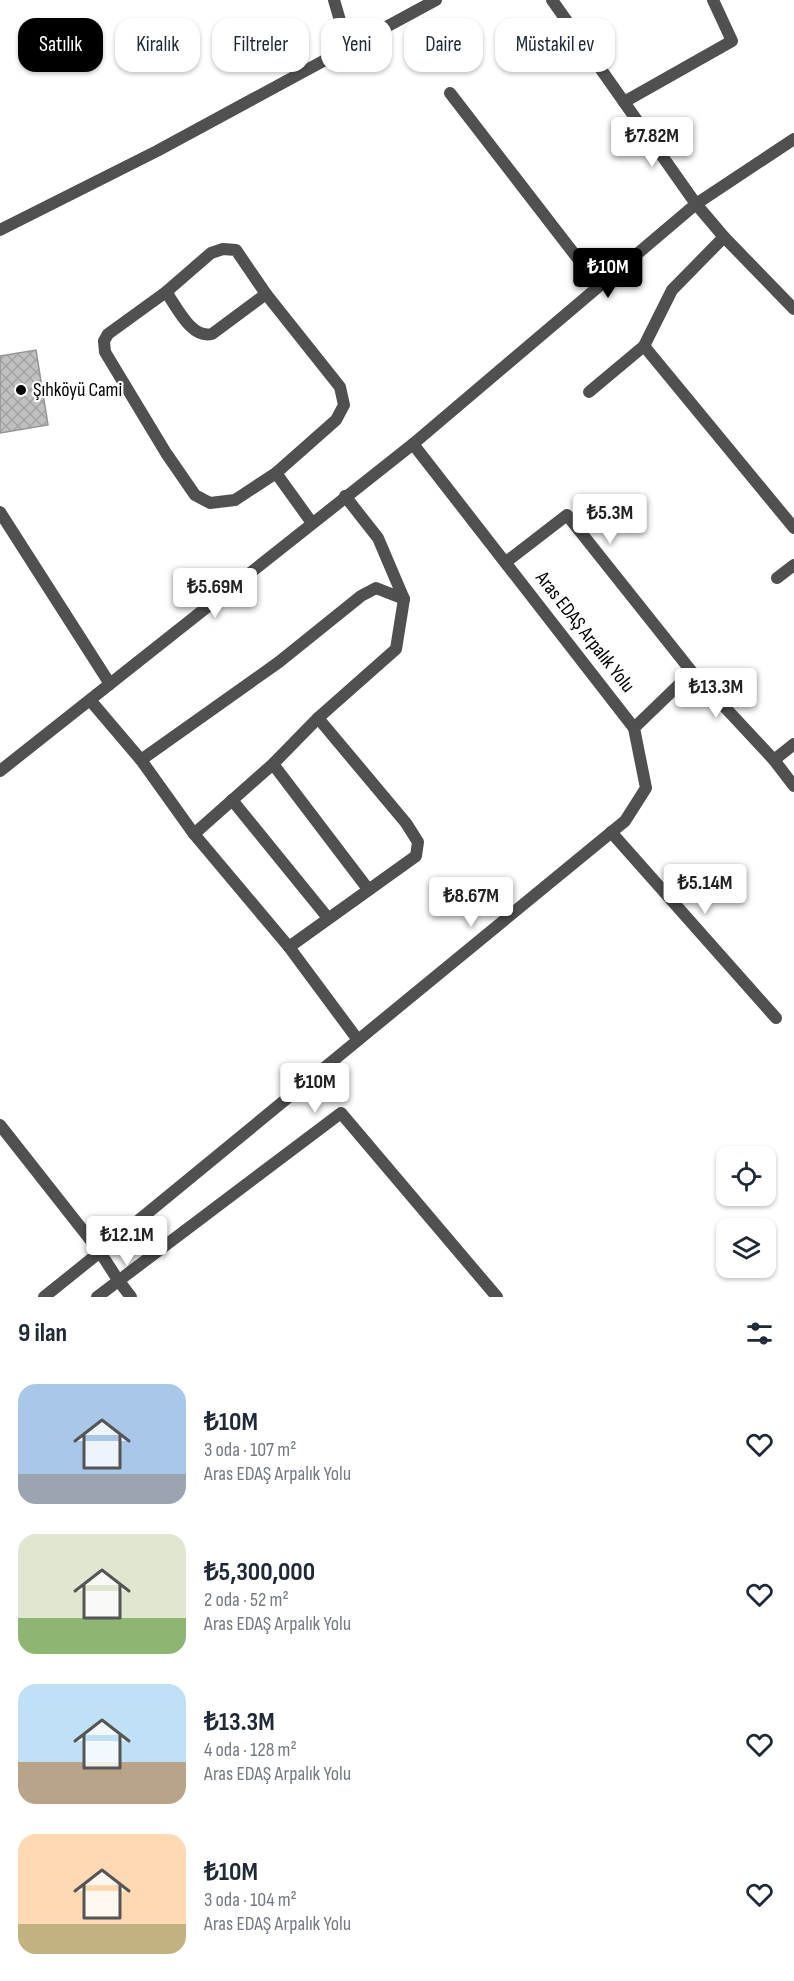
<!DOCTYPE html>
<html lang="tr">
<head>
<meta charset="utf-8">
<style>
  body { margin:0; font-family:"Sofia Sans Condensed",sans-serif; background:#f6f6f7; color:#1f2937; height:100vh; display:flex; flex-direction:column; font-size:22px; white-space:nowrap }
  * { box-sizing:border-box; margin:0 }
  p { font-size:20px; color:#747a83 }
  .icon { flex:none; width:33px; height:33px; fill:none; stroke:currentColor; stroke-width:2; stroke-linecap:round; stroke-linejoin:round }
  .map { position:relative; height:1297px; overflow:hidden }
  .details { display:flex; flex-direction:column; background:#fff; flex:1 }
  .details>* { flex:none }
  .guide { position:absolute; left:18px; top:18px; width:759px; height:54px; display:flex; gap:12px }
  .tools { position:absolute; left:716px; top:1146px; display:grid; gap:12px }
  .tools a { display:grid; place-items:center; width:60px; height:60px; border-radius:12px; background:#fff; box-shadow:0 2px 4px #0004; font-size:30px }
  .price { position:absolute; translate:-50% -51px; padding:0 14px; border-radius:6px; background:#fff; color:#222; font-size:20px; line-height:39px; filter:drop-shadow(0 2px 3px #0008) }
  .price::after { content:''; position:absolute; left:50%; top:36px; width:18px; height:14px; margin-left:-9px; background:inherit; clip-path:polygon(0 0,100% 0,50% 100%) }
  .price.current { background:#000; color:#fff }
  ul { padding:0; list-style:none }
  li { display:flex; align-items:center; gap:18px; height:150px; padding:0 18px }
  li span { display:grid; place-items:center; flex:none; width:168px; height:120px; border-radius:18px; color:#555 }
  li>.icon { margin-inline-start:auto }
  span .icon { width:72px; height:72px; fill:#fffc; stroke-width:1 }
  li b { font-size:26px }
  h2 { display:flex; justify-content:space-between; align-items:center; height:72px; padding:0 18px; font-size:26px }
  .tag { padding:0 21px; border-radius:18px; background:#fff; box-shadow:0 2px 4px #0004; font-size:21px; line-height:54px }
  .tag.current { background:#000; color:#fff }
  .map>svg:first-child { display:block }
  .building { fill:url(#building-cross-hatch); stroke:#949494; stroke-width:1.5 }
  .lines { fill:none; stroke-linecap:round; stroke-linejoin:round }
  .service { stroke:#505050; stroke-width:12 }
  .minor { stroke:#505050; stroke-width:12 }
  .tertiary { stroke:#505050; stroke-width:12 }
  .poi-dot { fill:#000; stroke:#fff; stroke-width:2 }
  .labels { text-anchor:middle; dominant-baseline:central; stroke-width:4.5; stroke-linejoin:round; paint-order:stroke }
  .poi-label { font-size:20px; fill:#000; stroke:#fff; text-anchor:start }
  .street-label { font-size:20px; fill:#000; stroke:#fff }
</style>
</head>
<body>
<div class="map">
<svg width="794" height="1297" viewBox="0 0 794 1297">
  <defs>
    <pattern id="building-cross-hatch" width="8" height="8" patternUnits="userSpaceOnUse" patternTransform="scale(1.5)"><rect width="8" height="8" fill="#c0c0c0"/><path d="M0 0l8 8M0 8l8-8" fill="none" stroke="#a3a3a3"/></pattern>
  </defs>
  <rect width="100%" height="100%" fill="#fff"/>
  <path class="building" d="M36,350L48,425L0,433V356Z"/>
  <g class="lines">
    <g class="service">
      <path d="M450,93L599,286"/>
      <path d="M624,102L732,41L713,0"/>
      <path d="M223,249L236,250L266,294L340,387L344,405L336,420L276,473L235,500L210,503L195,495L166,453L105,352L104,341L108,334L166,292L211,253Z"/>
      <path d="M166,292C177,307 191,339 212,334L266,294"/>
      <path d="M644,346L794,528"/>
      <path d="M589,392L644,346L672,290L724,237"/>
      <path d="M276,473L312,523"/>
      <path d="M0,512L110,684"/>
      <path d="M777,578L794,565"/>
      <path d="M90,700L141,760L194,834L289,947L358,1040"/>
      <path d="M141,760L279,662L361,596L376,588L404,599"/>
      <path d="M774,760L794,744"/>
      <path d="M273,764L368,889"/>
      <path d="M232,800L328,918"/>
      <path d="M194,834L273,764L318,718L396,649L404,599L378,538L345,496"/>
      <path d="M289,947L416,856L418,842L406,823L318,718"/>
    </g>
    <g class="minor">
      <path d="M334,0L348,48"/>
      <path d="M552,0L696,204L794,139"/>
      <path d="M506,562L567,515L692,672"/>
      <path d="M634,728L692,672L774,760L794,786"/>
      <path d="M0,771L413,444L696,204L724,237L794,309"/>
      <path d="M611,832L776,1018"/>
      <path d="M0,1125L100,1252L625,821L646,788L634,728L413,444"/>
      <path d="M44,1297L100,1252L118,1280L131,1297"/>
      <path d="M97,1297L341,1113L497,1297"/>
    </g>
    <path class="tertiary" d="M0,230L157,151L436,0"/>
  </g>
  <circle class="poi-dot" cx="21" cy="390" r="6"/>
  <g class="labels">
    <g class="poi-label">
      <text x="33" y="390">Şıhköyü Cami</text>
    </g>
    <g class="street-label">
      <text transform="translate(585 632) rotate(52)">Aras EDAŞ Arpalık Yolu</text>
    </g>
  </g>
</svg>
<div class="tools">
<a><svg class="icon" aria-label="locate" viewBox="0 0 24 24"><circle cx="12" cy="12" r="6"/><path d="M12 2v4M12 18v4M2 12h4M18 12h4"/></svg></a>
<a><svg class="icon" aria-label="layers" viewBox="0 0 24 24"><path d="M12 4l9 5-9 5-9-5zM3 14l9 5 9-5"/></svg></a>
</div>
<b class="price" style="left:652px;top:168px">₺7.82M</b>
<b class="price current" style="left:608px;top:299px">₺10M</b>
<b class="price" style="left:610px;top:545px">₺5.3M</b>
<b class="price" style="left:215px;top:619px">₺5.69M</b>
<b class="price" style="left:716px;top:719px">₺13.3M</b>
<b class="price" style="left:705px;top:915px">₺5.14M</b>
<b class="price" style="left:471px;top:928px">₺8.67M</b>
<b class="price" style="left:315px;top:1114px">₺10M</b>
<b class="price" style="left:127px;top:1267px">₺12.1M</b>
<div class="guide">
<a class="tag current">Satılık</a>
<a class="tag">Kiralık</a>
<a class="tag">Filtreler</a>
<a class="tag">Yeni</a>
<a class="tag">Daire</a>
<a class="tag">Müstakil ev</a>
</div>
</div>
<section class="details">
<h2>9 ilan<svg class="icon" aria-label="filters" viewBox="0 0 24 24"><path d="M4 7h16M4 17h16"/><circle cx="9" cy="7" r="2"/><circle cx="15" cy="17" r="2"/></svg></h2>
<ul>
<li><span style="background:linear-gradient(#a9c7e8 75%,#9aa5b1 0)"><svg class="icon" aria-label="home" viewBox="0 0 24 24"><path d="M3 11l9-7 9 7M6 9v11h12V9"/></svg></span><div><b>₺10M</b><p>3 oda · 107 m²</p><p>Aras EDAŞ Arpalık Yolu</p></div><svg class="icon" aria-label="heart" viewBox="0 0 24 24"><path d="M12 20l-8-8c-3-5 5-10 8-4 3-6 11-1 8 4z"/></svg></li>
<li><span style="background:linear-gradient(#dfe7d0 70%,#8fb573 0)"><svg class="icon" aria-label="home" viewBox="0 0 24 24"><path d="M3 11l9-7 9 7M6 9v11h12V9"/></svg></span><div><b>₺5,300,000</b><p>2 oda · 52 m²</p><p>Aras EDAŞ Arpalık Yolu</p></div><svg class="icon" aria-label="heart" viewBox="0 0 24 24"><path d="M12 20l-8-8c-3-5 5-10 8-4 3-6 11-1 8 4z"/></svg></li>
<li><span style="background:linear-gradient(#bfe0f5 65%,#b9a48a 0)"><svg class="icon" aria-label="home" viewBox="0 0 24 24"><path d="M3 11l9-7 9 7M6 9v11h12V9"/></svg></span><div><b>₺13.3M</b><p>4 oda · 128 m²</p><p>Aras EDAŞ Arpalık Yolu</p></div><svg class="icon" aria-label="heart" viewBox="0 0 24 24"><path d="M12 20l-8-8c-3-5 5-10 8-4 3-6 11-1 8 4z"/></svg></li>
<li><span style="background:linear-gradient(#ffd9b3 75%,#c2b280 0)"><svg class="icon" aria-label="home" viewBox="0 0 24 24"><path d="M3 11l9-7 9 7M6 9v11h12V9"/></svg></span><div><b>₺10M</b><p>3 oda · 104 m²</p><p>Aras EDAŞ Arpalık Yolu</p></div><svg class="icon" aria-label="heart" viewBox="0 0 24 24"><path d="M12 20l-8-8c-3-5 5-10 8-4 3-6 11-1 8 4z"/></svg></li>
</ul>
</section>
</body>
</html>
